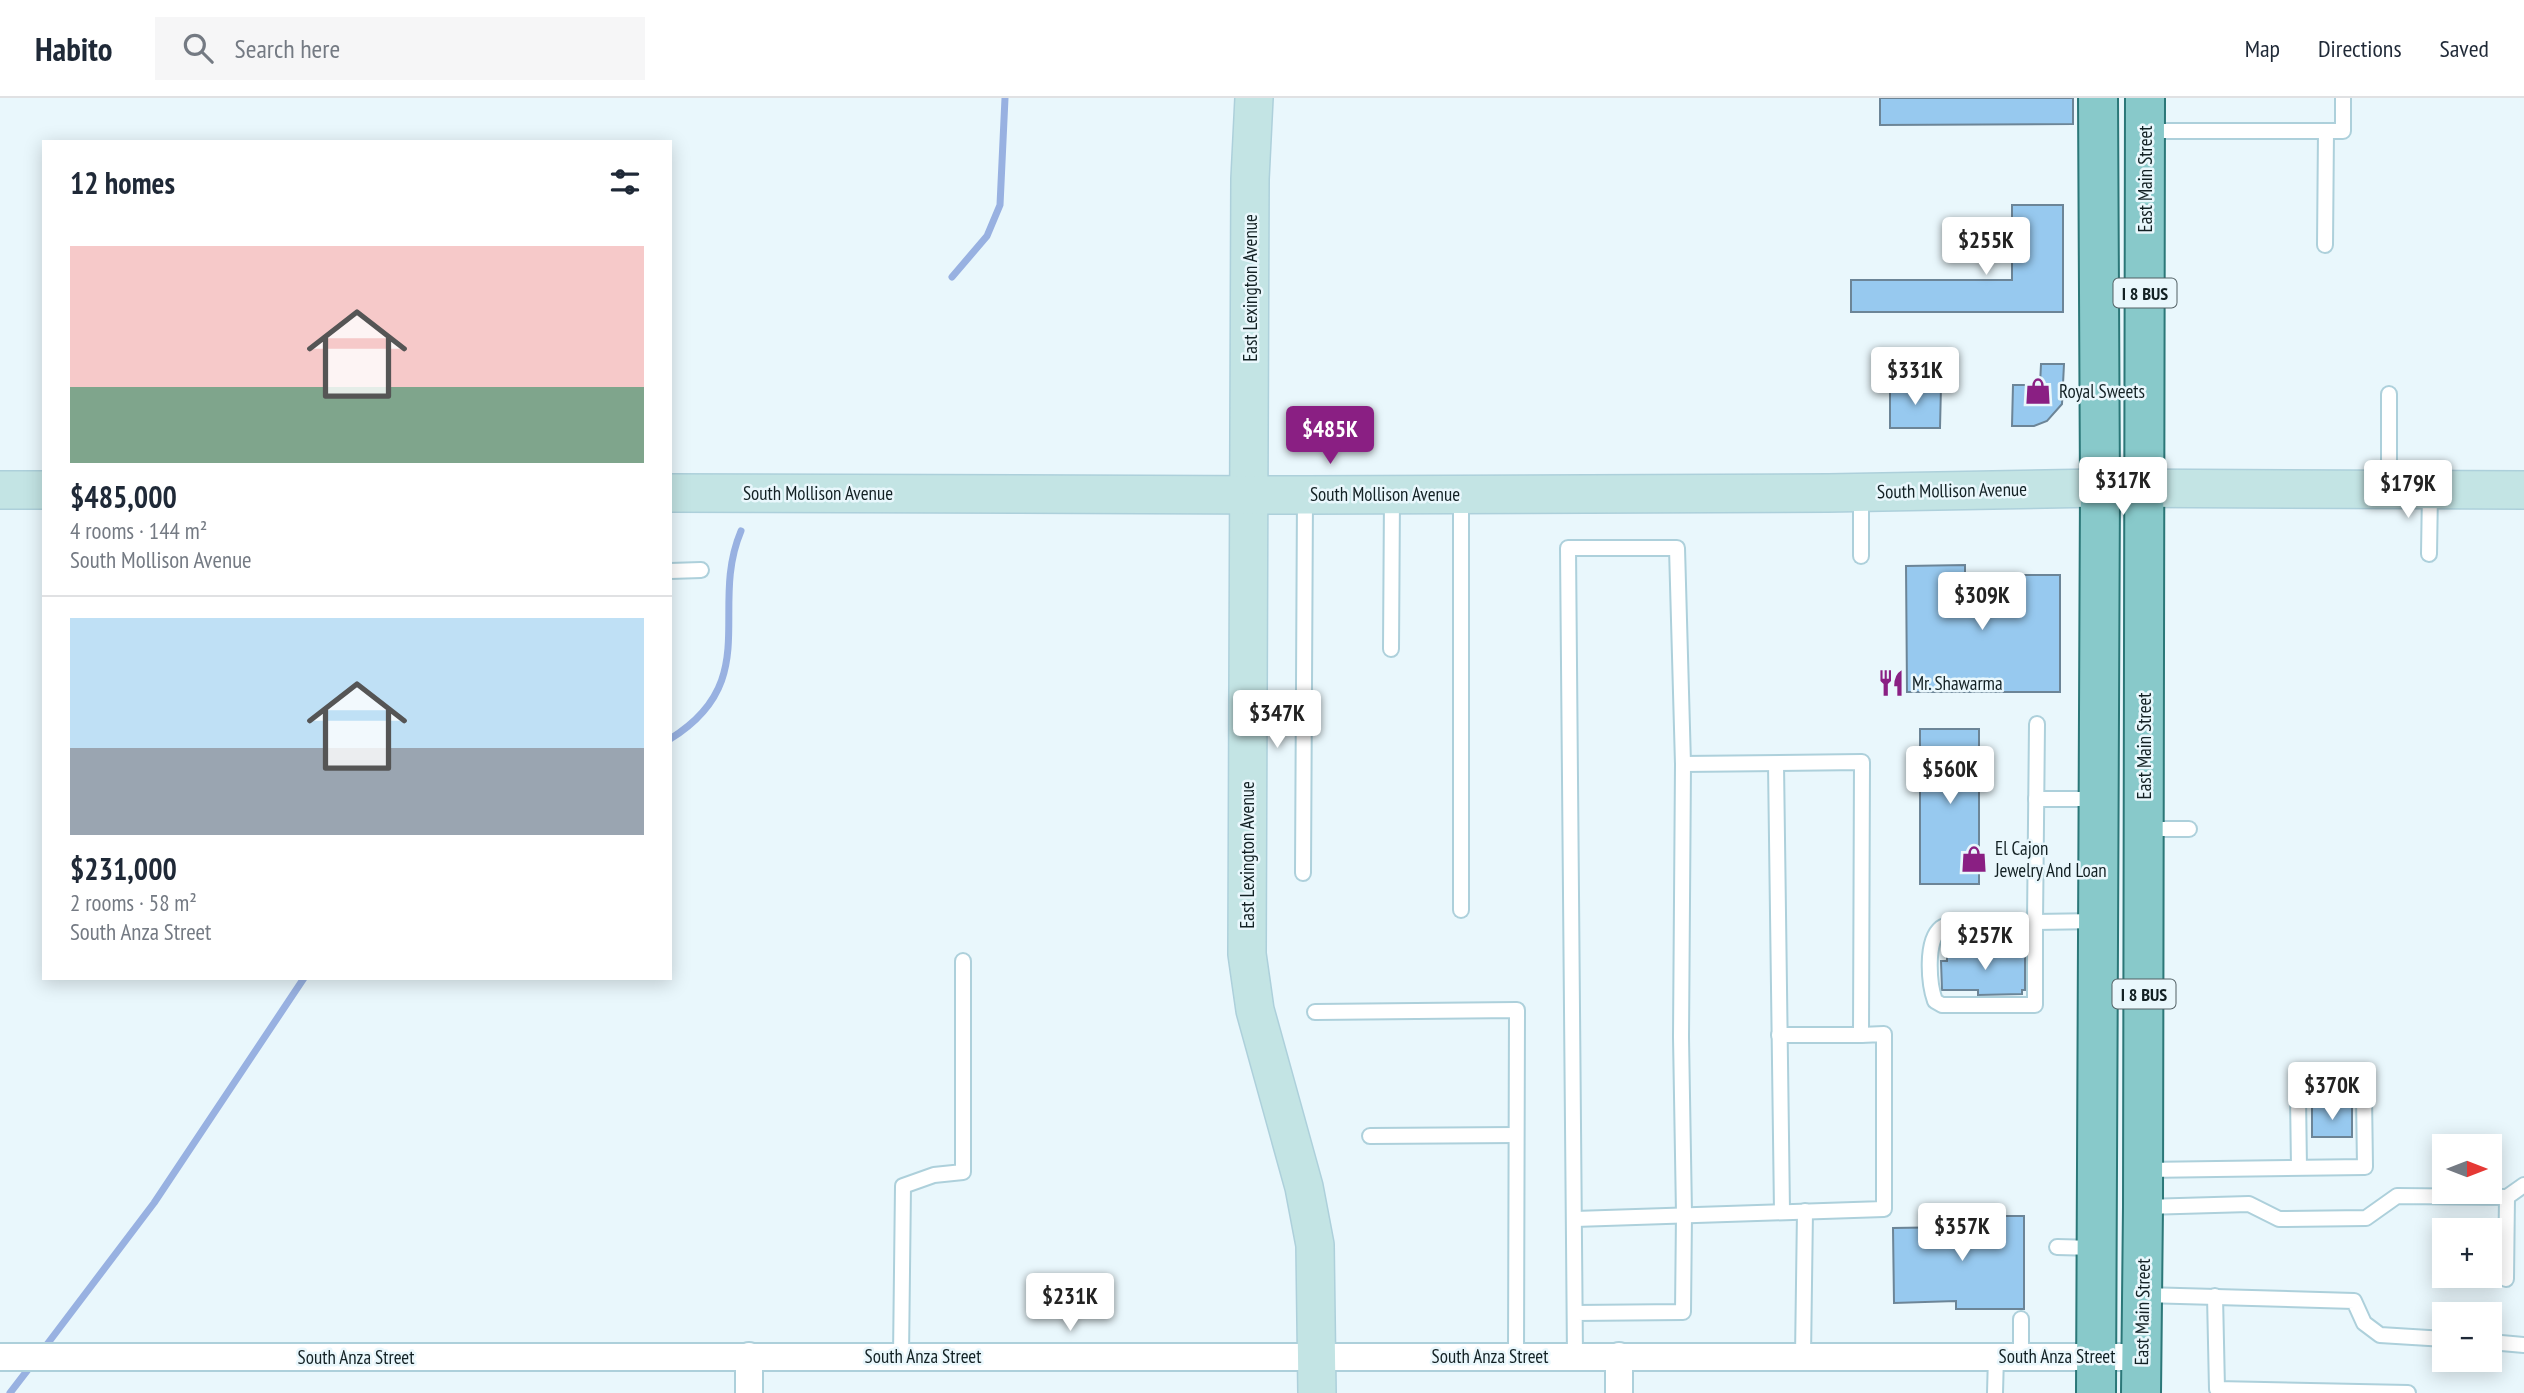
<!DOCTYPE html>
<html lang="en">
<head>
<meta charset="utf-8">
<style>
  body { margin:0; font-family:"PT Sans Narrow",sans-serif; background:#f6f6f7; color:#1f2937; height:100vh; display:flex; flex-direction:column; font-size:26px; white-space:nowrap }
  * { box-sizing:border-box; margin:0 }
  p { font-size:23px; color:#747a83 }
  .icon { flex:none; width:38px; height:38px; fill:none; stroke:currentColor; stroke-width:2; stroke-linecap:round; stroke-linejoin:round }
  .map { position:relative; flex:1; overflow:hidden }
  .drawer { position:absolute; left:42px; top:42px; width:630px; height:840px; display:flex; flex-direction:column; background:#fff; border-radius:0px; box-shadow:0 4px 18px #0003 }
  .drawer>* { flex:none }
  .needle { width:46px; rotate:90deg }
  .tools { position:absolute; left:2432px; top:1036px; display:grid; gap:14px }
  .tools a { display:grid; place-items:center; width:70px; height:70px; border-radius:0px; background:#fff; box-shadow:0 4px 18px #0003; font-size:35px }
  .price { position:absolute; translate:-50% -60px; padding:0 16px; border-radius:7px; background:#fff; color:#222; font-size:23px; line-height:46px; filter:drop-shadow(0 2px 4px #0008) }
  .price::after { content:''; position:absolute; left:50%; top:42px; width:21px; height:16px; margin-left:-10px; background:inherit; clip-path:polygon(0 0,100% 0,50% 100%) }
  .price.active { background:#8a1f83; color:#fff }
  ul { padding:0; list-style:none }
  li { display:grid; align-content:center; gap:14px; height:371px; padding:0 28px }
  li+li { border-top:2px solid #e0e1e3 }
  li span { display:grid; place-items:center; height:217px; border-radius:0px; color:#555 }
  li>.icon { margin-inline-start:auto }
  span .icon { width:126px; height:126px; fill:#fffc; stroke-width:1 }
  li b { font-size:30px }
  h2 { display:flex; justify-content:space-between; align-items:center; height:84px; padding:0 28px; font-size:30px }
  header { display:flex; align-items:center; gap:42px; box-sizing:border-box; height:98px; padding:0 35px; background:#fff; border-bottom:2px solid #e0e1e3 }
  header strong { font-size:33px }
  nav { display:flex; gap:38px; margin-inline-start:auto; font-size:24px }
  .search { width:490px; height:63px; background:#f6f6f7; display:flex; align-items:center; gap:18px; box-sizing:border-box; padding:0 24px; border-radius:0px; color:#747a83; font-size:26px }
  .map>svg:first-child { display:block }
  .lines { fill:none; stroke-linecap:round; stroke-linejoin:round }
  .stream { stroke:#98b1e1; stroke-width:7 }
  .building { fill:#97c9ef; stroke:#6c8597; stroke-width:2 }
  .lane-casing { stroke:#add0db; stroke-width:18 }
  .street-casing { stroke:#add0db; stroke-width:30 }
  .secondary-casing { stroke:#add0db; stroke-width:40 }
  .primary-casing { stroke:#2b7778; stroke-width:42 }
  .lane { stroke:#fff; stroke-width:14 }
  .street { stroke:#fff; stroke-width:26 }
  .secondary { stroke:#c3e4e4; stroke-width:37 }
  .primary { stroke:#88c9ca; stroke-width:38 }
  .labels { text-anchor:middle; dominant-baseline:central; stroke-width:5; stroke-linejoin:round; paint-order:stroke }
  .shield { fill:#e9f7fc; stroke:#536165; stroke-width:2 }
  .shield-label { font-size:18px; font-weight:bold; fill:#132124 }
  .street-label { font-size:19px; fill:#132124; stroke:#e9f7fc }
  .poi-label { font-size:19px; fill:#132124; stroke:#e9f7fc; text-anchor:start }
</style>
</head>
<body>
<header>
<strong>Habito</strong>
<div class="search"><svg class="icon" aria-label="search" viewBox="0 0 24 24"><circle cx="10" cy="10" r="6"/><path d="M15 15l6 6"/></svg>Search here</div>
<nav><a>Map</a><a>Directions</a><a>Saved</a></nav>
</header>
<div class="map">
<svg width="2524" height="1295" viewBox="0 0 2524 1295">
  <rect width="100%" height="100%" fill="#e9f7fc"/>
  <g class="lines">
    <g class="stream">
      <path d="M952,179L987,138L1000,107L1005,0"/>
      <path d="M670,641C764,583 708,511 741,433"/>
      <path d="M42,1253L154,1105L304,880"/>
      <path d="M10,1295L33,1265"/>
    </g>
  </g>
  <g class="building">
    <path d="M1880,0H2073V26L1880,27Z"/>
    <path d="M2012,107H2063V214H1851V182H2012Z"/>
    <path d="M2041,266H2064L2062,306L2047,323L2034,328H2012L2013,287H2040Z"/>
    <path d="M1890,288H1941L1940,330H1890Z"/>
    <path d="M1965,467V477H2060V594H1907L1906,468Z"/>
    <rect x="1920" y="631" width="59" height="155"/>
    <path d="M2020,853V858H2025V892H2022V896L1978,897V892H1942L1941,863H1947V854Z"/>
    <rect x="2312" y="1008" width="40" height="31"/>
    <path d="M1956,1118H2024V1211H1956V1203L1894,1205L1893,1130L1956,1129Z"/>
  </g>
  <g class="lines">
    <defs>
      <g id="lane">
        <path d="M2146,33H2343V0"/>
        <path d="M2325,147L2326,33"/>
        <path d="M2389,296V389"/>
        <path d="M1461,397V812"/>
        <path d="M2429,456L2430,393"/>
        <path d="M1861,458V397"/>
        <path d="M670,473L701,472"/>
        <path d="M1391,551L1392,398"/>
        <path d="M2037,626L2035,824L2098,823"/>
        <path d="M1776,666L1782,1113"/>
        <path d="M2036,701H2098"/>
        <path d="M2145,731H2189"/>
        <path d="M1303,775L1305,398"/>
        <path d="M1963,824H2035V907H1942L1935,903C1929,886 1925,843 1941,830C1946,826 1956,825 1963,824Z"/>
        <path d="M1315,914L1517,912L1516,1258"/>
        <path d="M1779,937H1861"/>
        <path d="M1370,1038L1516,1037"/>
        <path d="M2145,1072L2365,1069L2364,998H2298L2299,1070"/>
        <path d="M2145,1109L2249,1106L2279,1121L2366,1120L2397,1098L2507,1099L2524,1087"/>
        <path d="M1575,1121L1884,1111V936L1861,937L1862,664L1683,666"/>
        <path d="M2057,1149L2095,1150"/>
        <path d="M2506,1181L2507,1099"/>
        <path d="M2144,1197L2354,1203L2364,1225L2380,1237L2445,1241"/>
        <path d="M2215,1198L2217,1291L2408,1295"/>
        <path d="M1575,1215L1683,1214L1684,1116L1681,939L1683,666L1677,450H1568L1575,1258"/>
        <path d="M2490,1244L2524,1247"/>
        <path d="M901,1258L903,1088L934,1077L963,1074V863"/>
        <path d="M1803,1258L1805,1113"/>
        <path d="M2021,1258V1221"/>
        <path d="M1995,1295L1996,1258"/>
      </g>
      <g id="street">
        <path d="M749,1258V1295"/>
        <path d="M0,1259H2140"/>
        <path d="M1619,1295V1258"/>
      </g>
      <g id="secondary">
        <path d="M1254,0L1250,81L1247,856L1255,912L1304,1089L1315,1147L1317,1295"/>
        <path d="M0,392H44"/>
        <path d="M670,395L1305,397L1828,395L2100,390L2524,392"/>
      </g>
      <g id="primary">
        <path d="M2096,1295L2100,390L2098,0"/>
        <path d="M2141,1295L2143,1109L2145,0"/>
      </g>
    </defs>
    <use href="#lane" class="lane-casing"/>
    <use href="#street" class="street-casing"/>
    <use href="#secondary" class="secondary-casing"/>
    <use href="#primary" class="primary-casing"/>
    <use href="#lane" class="lane"/>
    <use href="#street" class="street"/>
    <use href="#secondary" class="secondary"/>
    <use href="#primary" class="primary"/>
  </g>
  <defs>
    <symbol id="shop-bare" viewBox="-9 -9 18 18"><path d="M-5-2.5h2.3a2.7 3.5 0 0 1 5.4 0H5L5.5 6h-11ZM-1.5-2.5h3a1.5 2.3 0 0 0-3 0Z" fill="#8a1f83" stroke="#e9f7fc" stroke-width="2.5" paint-order="stroke"/></symbol>
    <symbol id="restaurant-bare" viewBox="-9 -9 18 18"><path d="M-5-6h1v4h1v-4h1v4h1v-4h1v5L-1.5 .5V6h-2V.5L-5-1ZM5-6V6H3V1.5H1.5Q1.5-4 5-6Z" fill="#8a1f83" stroke="#e9f7fc" stroke-width="2.5" paint-order="stroke"/></symbol>
  </defs>
  <g fill-rule="evenodd">
    <use href="#shop-bare" x="2019" y="274" width="38" height="38"/>
    <use href="#restaurant-bare" x="1872" y="566" width="38" height="38"/>
    <use href="#shop-bare" x="1955" y="742" width="38" height="38"/>
  </g>
  <g class="labels">
    <g class="shield">
      <rect x="2113.5" y="180.5" width="63" height="29" rx="5"/>
      <rect x="2112.5" y="881.5" width="63" height="29" rx="5"/>
    </g>
    <g class="shield-label">
      <text x="2145" y="195">I 8 BUS</text>
      <text x="2144" y="896">I 8 BUS</text>
    </g>
    <g class="street-label">
      <text transform="translate(2145 81) rotate(-90)">East Main Street</text>
      <text transform="translate(1250 190) rotate(-90)">East Lexington Avenue</text>
      <text transform="translate(1952 392) rotate(-1)">South Mollison Avenue</text>
      <text x="818" y="395">South Mollison Avenue</text>
      <text x="1385" y="396">South Mollison Avenue</text>
      <text transform="translate(2144 648) rotate(-90)">East Main Street</text>
      <text transform="translate(1247 757) rotate(-90)">East Lexington Avenue</text>
      <text transform="translate(2142 1214) rotate(-89)">East Main Street</text>
      <text x="923" y="1258">South Anza Street</text>
      <text x="1490" y="1258">South Anza Street</text>
      <text x="2057" y="1258">South Anza Street</text>
      <text x="356" y="1259">South Anza Street</text>
    </g>
    <g class="poi-label">
      <text x="2059" y="293">Royal Sweets</text>
      <text x="1912" y="585">Mr. Shawarma</text>
      <text x="1995" y="750">El Cajon<tspan x="1995" dy="22">Jewelry And Loan</tspan></text>
    </g>
  </g>
</svg>
<div class="tools">
<a><svg class="needle" viewBox="-14 -14 28 28"><path d="M0-13l5 13h-10z" fill="#e53935"/><path d="M0 13l5-13h-10z" fill="#747a83"/></svg></a>
<a>+</a>
<a>−</a>
</div>
<b class="price" style="left:1986px;top:179px">$255K</b>
<b class="price" style="left:1915px;top:309px">$331K</b>
<b class="price active" style="left:1330px;top:368px">$485K</b>
<b class="price" style="left:2123px;top:419px">$317K</b>
<b class="price" style="left:2408px;top:422px">$179K</b>
<b class="price" style="left:1982px;top:534px">$309K</b>
<b class="price" style="left:1277px;top:652px">$347K</b>
<b class="price" style="left:1950px;top:708px">$560K</b>
<b class="price" style="left:1985px;top:874px">$257K</b>
<b class="price" style="left:2332px;top:1024px">$370K</b>
<b class="price" style="left:1962px;top:1165px">$357K</b>
<b class="price" style="left:1070px;top:1235px">$231K</b>
<section class="drawer">
<h2>12 homes<svg class="icon" aria-label="filters" viewBox="0 0 24 24"><path d="M4 7h16M4 17h16"/><circle cx="9" cy="7" r="2"/><circle cx="15" cy="17" r="2"/></svg></h2>
<ul>
<li><span style="background:linear-gradient(#f6c9c9 65%,#7fa58c 0)"><svg class="icon" aria-label="home" viewBox="0 0 24 24"><path d="M3 11l9-7 9 7M6 9v11h12V9"/></svg></span><div><b>$485,000</b><p>4 rooms · 144 m²</p><p>South Mollison Avenue</p></div></li>
<li><span style="background:linear-gradient(#bfe0f5 60%,#9aa5b1 0)"><svg class="icon" aria-label="home" viewBox="0 0 24 24"><path d="M3 11l9-7 9 7M6 9v11h12V9"/></svg></span><div><b>$231,000</b><p>2 rooms · 58 m²</p><p>South Anza Street</p></div></li>
</ul>
</section>
</div>
</body>
</html>
